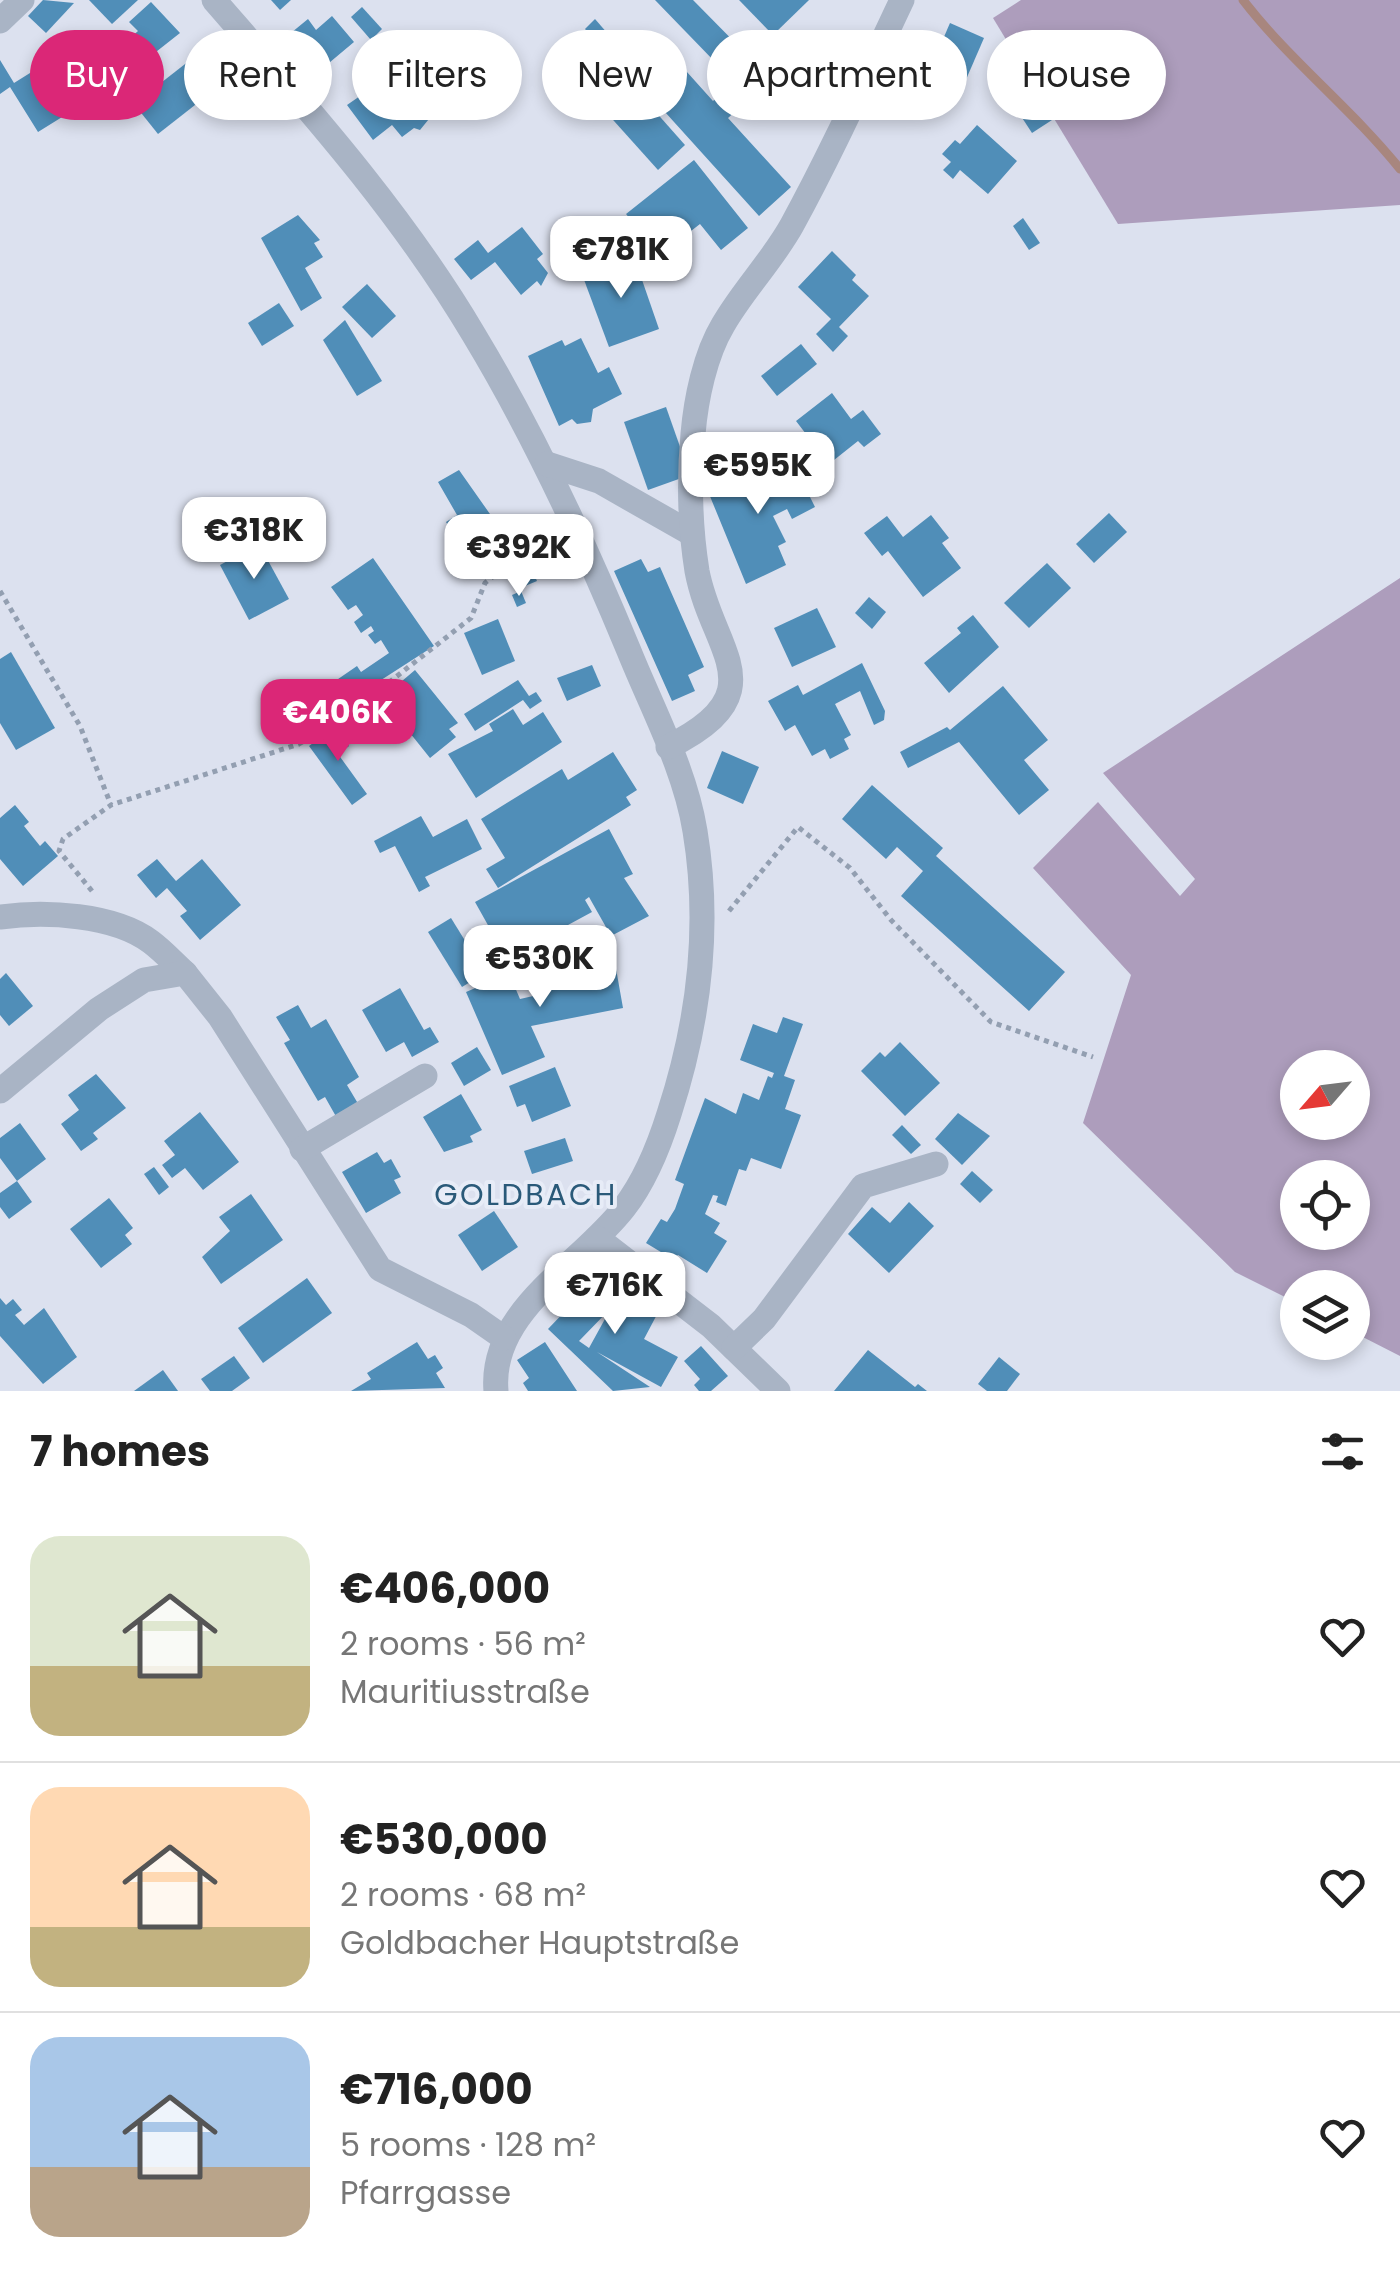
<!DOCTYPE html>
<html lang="en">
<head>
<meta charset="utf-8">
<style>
  body { margin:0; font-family:Poppins,sans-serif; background:#f2f2f2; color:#222; height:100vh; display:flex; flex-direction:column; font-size:38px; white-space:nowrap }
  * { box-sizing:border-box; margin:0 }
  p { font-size:32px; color:#767676 }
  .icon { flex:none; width:55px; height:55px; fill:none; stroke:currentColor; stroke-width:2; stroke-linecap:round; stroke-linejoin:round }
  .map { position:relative; height:1391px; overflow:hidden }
  .sheet { display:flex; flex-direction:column; background:#fff; flex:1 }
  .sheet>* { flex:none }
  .banner { position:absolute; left:30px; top:30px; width:1340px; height:90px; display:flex; gap:20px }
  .needle { width:65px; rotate:242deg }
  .fabs { position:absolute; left:1280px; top:1050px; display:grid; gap:20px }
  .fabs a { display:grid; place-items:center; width:90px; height:90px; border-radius:50%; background:#fff; box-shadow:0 5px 15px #0003; font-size:50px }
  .price { position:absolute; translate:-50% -85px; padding:0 22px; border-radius:20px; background:#fff; color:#222; font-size:32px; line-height:65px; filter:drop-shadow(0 2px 5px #0008) }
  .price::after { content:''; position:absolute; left:50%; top:60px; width:30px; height:22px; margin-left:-15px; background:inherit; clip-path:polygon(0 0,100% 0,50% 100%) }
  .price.current { background:#db2777; color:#fff }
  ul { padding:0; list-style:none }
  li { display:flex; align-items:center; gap:30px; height:250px; padding:0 30px }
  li+li { border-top:2px solid #e0e0e0 }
  li span { display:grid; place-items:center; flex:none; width:280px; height:200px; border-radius:30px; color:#555 }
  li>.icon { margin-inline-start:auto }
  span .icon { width:120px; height:120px; fill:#fffc; stroke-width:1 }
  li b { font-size:42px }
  h2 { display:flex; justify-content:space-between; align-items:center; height:120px; padding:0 30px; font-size:42px }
  .chip { padding:0 35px; border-radius:45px; background:#fff; box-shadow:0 5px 15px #0003; font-size:35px; line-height:90px }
  .chip.current { background:#db2777; color:#fff }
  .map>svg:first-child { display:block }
  .green { fill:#ad9dbc; fill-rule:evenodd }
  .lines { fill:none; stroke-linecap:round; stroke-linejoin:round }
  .stream { stroke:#a8867e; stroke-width:9 }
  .building { fill:#508eb8; fill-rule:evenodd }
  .path { stroke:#939fb1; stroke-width:5; stroke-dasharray:5 5; stroke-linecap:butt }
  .minor { stroke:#a9b4c5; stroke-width:25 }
  .labels { text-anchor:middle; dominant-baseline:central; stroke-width:8; stroke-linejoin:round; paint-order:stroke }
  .quarter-label { font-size:30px; letter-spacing:2.5px; fill:#2a5a79; stroke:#e7ecf7 }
</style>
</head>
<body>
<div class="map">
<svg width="1400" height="1391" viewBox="0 0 1400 1391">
  <rect width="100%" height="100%" fill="#dce1ef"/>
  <g class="green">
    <path d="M1021,0H1400V205L1118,224L993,18Z"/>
    <path d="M1400,578V1356L1353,1332L1352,1288H1298L1297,1303L1235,1272L1083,1123L1131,975L1033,868L1098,802L1180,896L1195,879L1103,773ZM1298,1068H1352V1122H1298ZM1298,1178H1352V1232H1298Z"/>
  </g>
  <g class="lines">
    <path class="stream" d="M1243,0C1290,61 1351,108 1400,169"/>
  </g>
  <g class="building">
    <path d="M43,0L74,3L46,33L28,16Z"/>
    <path d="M89,0H138L112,24Z"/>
    <path d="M271,0H291L280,10Z"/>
    <path d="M655,0H693L765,73L750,88L722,59L717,64Z"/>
    <path d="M739,0H809L773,35Z"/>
    <path d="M151,2L180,33L147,59L129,39L138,31L129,22Z"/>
    <path d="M362,7L382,29L371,40L351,17Z"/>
    <path d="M332,16L354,42L317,73L286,37L308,19L316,30Z"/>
    <path d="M595,19L615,42L604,51L585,29Z"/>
    <path d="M950,23L984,38L958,98L924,83Z"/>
    <path d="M194,57L218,87L158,134L134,104Z"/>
    <path d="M607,57L685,145L658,170L579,82Z"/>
    <path d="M0,60L14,83L46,63L75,109L38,132L10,87L0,94Z"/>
    <path d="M678,62L713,101L722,92L738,109L728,118L791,187L759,216L646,91Z"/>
    <path d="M1020,70L1052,120L1032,133L1000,84Z"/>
    <path d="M131,76L138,86L119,100L112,90Z"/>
    <path d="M406,77L433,114L420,130L414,128L402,137L392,125L373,140L347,105L360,96L368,106Z"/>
    <path d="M977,125L1017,161L988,194L960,170L953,179L943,170L951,162L942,154L955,140L960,144Z"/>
    <path d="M694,160L748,228L721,250L700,224L660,255L626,214Z"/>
    <path d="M298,215L320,240L314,243L323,257L305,268L322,298L301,311L261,238Z"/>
    <path d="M1023,218L1040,243L1029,250L1013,226Z"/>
    <path d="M522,227L543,254L537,259L548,273L541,286L537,281L521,295L495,262L471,280L454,259L478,240L488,253Z"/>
    <path d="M832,251L856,275L852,280L869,296L839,327L848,336L833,352L816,334L831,319L798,287Z"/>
    <path d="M622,252L641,277L659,329L609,347L583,277Z"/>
    <path d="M367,284L396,316L372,338L342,307Z"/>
    <path d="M279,303L294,326L262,346L248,323Z"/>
    <path d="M345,320L382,381L357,396L323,340Z"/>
    <path d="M581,338L598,373L609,367L622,394L593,409L591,422L577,424L572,419L559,426L528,356L562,340L565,346Z"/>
    <path d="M801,344L817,364L777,396L761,376Z"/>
    <path d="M832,393L851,419L863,410L881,434L864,447L858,441L829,464L796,421Z"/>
    <path d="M666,407L690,475L648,490L624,422Z"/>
    <path d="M794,465L815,507L792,519L787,509L773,516L786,542L778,546L786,565L746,584L707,489L750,467L758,483Z"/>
    <path d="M459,470L497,524L460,546L446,522L457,515L438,482Z"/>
    <path d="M1109,513L1127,532L1094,563L1076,544Z"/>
    <path d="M931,515L949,538L942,543L961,568L923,597L888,551L882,556L864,533L887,516L903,537Z"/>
    <path d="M259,544L289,599L249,620L220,565Z"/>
    <path d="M373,558L434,646L378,682L382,689L355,707L352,703L328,719L312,697L357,666L361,672L389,653L381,640L375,644L368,635L374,631L371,626L361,633L354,622L363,615L356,605L348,610L331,587Z"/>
    <path d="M641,559L648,572L660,567L704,667L688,675L695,691L672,701L614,571Z"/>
    <path d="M1047,563L1071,588L1029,628L1004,603Z"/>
    <path d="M533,572L537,581L525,586L521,577Z"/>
    <path d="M521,591L526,603L517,607L512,595Z"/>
    <path d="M869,597L886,612L872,629L855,613Z"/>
    <path d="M817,608L836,647L792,667L774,628Z"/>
    <path d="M973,615L999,647L949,693L924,663L961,633L957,628Z"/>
    <path d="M498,619L515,661L482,675L464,633Z"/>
    <path d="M11,652L55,728L16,750L0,723V659Z"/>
    <path d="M862,663L885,711L884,720L874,725L860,691L835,704L851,735L844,739L849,749L830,759L825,749L812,756L795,725L785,731L768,701L798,685L803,695Z"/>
    <path d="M592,665L601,686L567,701L557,678Z"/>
    <path d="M415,670L458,723L449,729L456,737L430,758L382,698Z"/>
    <path d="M518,680L529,696L536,692L542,701L530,709L523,700L475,731L464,714Z"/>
    <path d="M1003,686L1048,740L1024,760L1049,790L1019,815L959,742L908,768L900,752L947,727L950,730Z"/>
    <path d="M513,709L523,725L543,712L562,742L476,798L448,754L493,731L489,724Z"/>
    <path d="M335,727L349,746L338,754L367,794L352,805L309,746Z"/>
    <path d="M722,751L759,767L743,804L707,788Z"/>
    <path d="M613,752L637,790L626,797L631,805L498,888L486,869L505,858L481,819L562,769L568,780Z"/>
    <path d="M872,785L943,848L936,856L1065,972L1029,1011L901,896L923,871L897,847L886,859L842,819Z"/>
    <path d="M15,805L29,822L24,826L40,846L45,841L58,856L23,886L0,859V818Z"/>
    <path d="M421,816L433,837L467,819L482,849L425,877L430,886L419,892L395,846L380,853L374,841Z"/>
    <path d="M609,829L633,874L624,878L649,916L611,936L589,897L585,900L592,912L520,951L511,936L498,943L475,902Z"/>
    <path d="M157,859L176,881L202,859L241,905L200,940L180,916L187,911L167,888L156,898L137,875Z"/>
    <path d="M451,918L485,973L462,987L428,932Z"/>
    <path d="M615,963L623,1008L531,1026L545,1057L502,1075L466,992L522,968L524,972L511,978L520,999L542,994L540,983L562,979L560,971Z"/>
    <path d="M6,973L33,1006L9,1026L0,1015V979Z"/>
    <path d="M400,988L424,1030L430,1027L439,1042L412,1057L404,1042L386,1052L362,1010Z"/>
    <path d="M298,1005L311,1028L326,1019L359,1077L347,1085L360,1107L338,1120L325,1097L318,1101L284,1043L290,1040L276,1017Z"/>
    <path d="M783,1017L803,1024L784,1076L795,1080L785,1109L801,1115L781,1169L751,1158L746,1171L739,1169L726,1206L716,1202L718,1196L713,1195L705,1214L720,1223L714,1233L727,1241L707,1273L678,1255L674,1260L646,1243L661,1219L667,1222L675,1209L684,1184L675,1180L705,1098L736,1114L743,1093L759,1100L768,1076L772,1078L774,1073L740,1060L753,1024L777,1033Z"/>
    <path d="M900,1042L940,1083L905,1116L861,1071L880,1052L885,1057Z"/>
    <path d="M477,1047L491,1070L464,1086L451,1063Z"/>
    <path d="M555,1067L571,1106L532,1122L525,1104L517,1107L509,1086Z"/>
    <path d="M96,1074L126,1108L93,1133L98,1139L81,1151L61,1124L79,1110L68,1095Z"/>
    <path d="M461,1094L482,1130L470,1136L473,1142L444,1152L423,1117Z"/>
    <path d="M200,1112L239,1162L203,1190L185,1168L172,1178L162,1165L175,1155L164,1141Z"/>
    <path d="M958,1113L990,1136L962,1165L935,1139Z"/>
    <path d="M20,1123L46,1159L17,1181L32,1202L9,1219L0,1207V1193L17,1181L0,1158V1138Z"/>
    <path d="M902,1125L921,1145L911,1154L892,1135Z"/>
    <path d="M565,1138L573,1161L532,1174L524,1151Z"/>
    <path d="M377,1152L384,1163L391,1159L401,1177L394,1180L401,1193L366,1213L342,1172Z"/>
    <path d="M154,1167L169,1187L159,1195L144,1174Z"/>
    <path d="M972,1171L993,1190L980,1203L960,1184Z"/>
    <path d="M251,1194L283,1240L221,1284L202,1257L230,1231L219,1217Z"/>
    <path d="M109,1198L133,1228L125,1235L132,1244L101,1268L70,1229Z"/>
    <path d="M909,1202L934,1226L889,1273L848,1234L872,1207L890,1223Z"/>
    <path d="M494,1211L518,1247L482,1271L458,1235Z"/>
    <path d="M307,1278L332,1313L263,1363L238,1328Z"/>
    <path d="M593,1282L611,1299L607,1303L611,1308L624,1284L662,1305L644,1339L678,1357L661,1387L597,1352L650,1387L613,1391L548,1329ZM611,1308L589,1348L579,1341Z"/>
    <path d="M0,1298L6,1305L13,1299L22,1310L15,1315L24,1325L44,1308L77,1357L43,1384L0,1336Z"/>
    <path d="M417,1342L428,1359L435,1355L443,1368L436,1373L445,1388L351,1391L371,1379L367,1373Z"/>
    <path d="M545,1342L577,1391H528L523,1383L529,1378L517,1360Z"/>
    <path d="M701,1346L728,1376L711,1391H699L694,1385L700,1379L684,1361Z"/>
    <path d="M868,1350L915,1387L918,1384L927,1391H834Z"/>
    <path d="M234,1356L250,1378L232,1391H210L201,1379Z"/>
    <path d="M999,1357L1020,1374L1007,1391H987L978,1384Z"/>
    <path d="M163,1370L178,1391H134Z"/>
  </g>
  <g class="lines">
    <g class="path">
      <path d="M0,591L80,726L111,805"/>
      <path d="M92,891L59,851L63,839L111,805L299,744L355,709L471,618L485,583L547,532"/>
      <path d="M729,911L798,827L850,868L891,920L991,1022L1093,1057"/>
    </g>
    <g class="minor">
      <path d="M214,0C306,106 402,213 474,335C535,436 584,542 629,651C652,708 685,769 695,831C711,928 699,1022 669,1114C659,1146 644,1182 624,1208C580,1265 489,1311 496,1391"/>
      <path d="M0,21L22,0"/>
      <path d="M547,464L599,481L692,534"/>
      <path d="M668,747C779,692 712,652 697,571C690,527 689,478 693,434C696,399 705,355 723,325C743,290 772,261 792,225C832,152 866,76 902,0"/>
      <path d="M0,917C45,911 114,914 151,942C163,951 174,963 185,973"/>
      <path d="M0,1091L99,1009L144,980L185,973L220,1017L380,1269L471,1315L504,1338"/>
      <path d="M302,1149L425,1076"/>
      <path d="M597,1238L711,1326L778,1391"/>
      <path d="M734,1348L764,1319L863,1186L936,1164"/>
    </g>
  </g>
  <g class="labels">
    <g class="quarter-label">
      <text x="526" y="1194">GOLDBACH</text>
    </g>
  </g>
</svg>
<div class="fabs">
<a><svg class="needle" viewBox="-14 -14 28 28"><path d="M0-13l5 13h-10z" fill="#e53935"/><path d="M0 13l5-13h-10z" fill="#767676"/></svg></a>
<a><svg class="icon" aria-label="locate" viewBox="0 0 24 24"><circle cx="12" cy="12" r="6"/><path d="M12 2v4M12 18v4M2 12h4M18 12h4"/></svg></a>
<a><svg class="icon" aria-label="layers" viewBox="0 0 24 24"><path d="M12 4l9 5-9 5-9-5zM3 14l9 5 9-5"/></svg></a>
</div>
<b class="price" style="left:621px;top:301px">€781K</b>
<b class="price" style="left:758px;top:517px">€595K</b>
<b class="price" style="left:254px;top:582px">€318K</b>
<b class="price" style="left:519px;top:599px">€392K</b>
<b class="price current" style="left:338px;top:764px">€406K</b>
<b class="price" style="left:540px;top:1010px">€530K</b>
<b class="price" style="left:615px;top:1337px">€716K</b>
<div class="banner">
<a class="chip current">Buy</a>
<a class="chip">Rent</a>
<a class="chip">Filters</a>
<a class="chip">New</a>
<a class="chip">Apartment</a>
<a class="chip">House</a>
</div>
</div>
<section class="sheet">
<h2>7 homes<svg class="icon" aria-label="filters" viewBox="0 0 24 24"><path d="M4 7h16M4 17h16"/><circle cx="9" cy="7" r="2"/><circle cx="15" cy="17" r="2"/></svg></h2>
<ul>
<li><span style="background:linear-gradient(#dfe7d0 65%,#c2b280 0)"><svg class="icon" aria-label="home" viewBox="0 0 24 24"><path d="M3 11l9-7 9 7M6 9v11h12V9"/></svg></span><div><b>€406,000</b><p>2 rooms · 56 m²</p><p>Mauritiusstraße</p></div><svg class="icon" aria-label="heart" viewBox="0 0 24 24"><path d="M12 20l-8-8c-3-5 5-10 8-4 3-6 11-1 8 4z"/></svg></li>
<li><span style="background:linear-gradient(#ffd9b3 70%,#c2b280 0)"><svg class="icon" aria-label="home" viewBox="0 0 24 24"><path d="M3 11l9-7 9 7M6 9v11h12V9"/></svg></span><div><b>€530,000</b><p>2 rooms · 68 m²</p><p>Goldbacher Hauptstraße</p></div><svg class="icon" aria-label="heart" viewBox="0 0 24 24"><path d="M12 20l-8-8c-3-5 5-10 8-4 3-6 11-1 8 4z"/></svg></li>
<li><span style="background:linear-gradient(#a9c7e8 65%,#b9a48a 0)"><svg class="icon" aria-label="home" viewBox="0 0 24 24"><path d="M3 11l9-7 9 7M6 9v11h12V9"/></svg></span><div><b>€716,000</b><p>5 rooms · 128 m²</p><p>Pfarrgasse</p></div><svg class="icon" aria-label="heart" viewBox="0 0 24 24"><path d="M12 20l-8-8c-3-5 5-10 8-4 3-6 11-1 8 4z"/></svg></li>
</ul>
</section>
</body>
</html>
